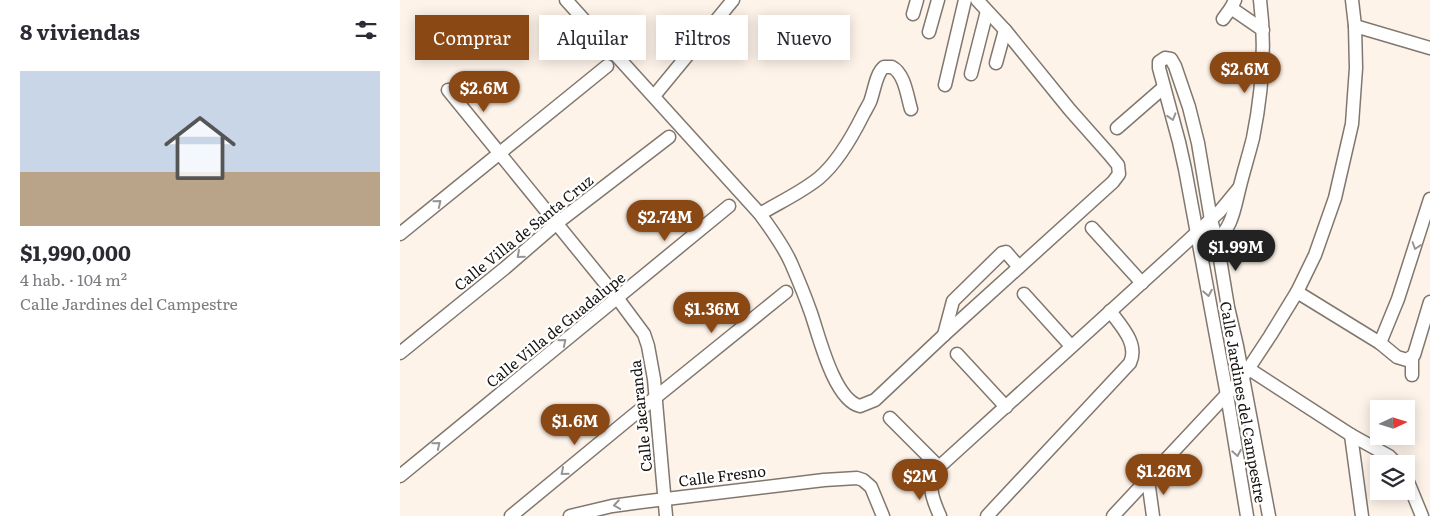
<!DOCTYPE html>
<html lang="es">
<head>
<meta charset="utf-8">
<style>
  body { margin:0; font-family:Literata,serif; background:#f2f2f3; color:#2b2b33; height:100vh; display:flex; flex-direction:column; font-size:19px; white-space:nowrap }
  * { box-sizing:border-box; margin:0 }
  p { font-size:16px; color:#7c7c81 }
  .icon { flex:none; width:28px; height:28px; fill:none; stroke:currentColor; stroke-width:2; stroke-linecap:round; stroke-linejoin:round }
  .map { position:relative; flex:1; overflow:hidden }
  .drawer { display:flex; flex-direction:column; background:#fff; width:400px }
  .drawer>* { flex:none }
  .top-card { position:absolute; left:15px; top:15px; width:475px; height:45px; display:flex; gap:10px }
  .needle { width:32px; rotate:86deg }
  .fabs { position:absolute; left:970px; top:400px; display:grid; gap:10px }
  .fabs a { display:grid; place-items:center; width:45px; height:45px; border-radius:0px; background:#fff; box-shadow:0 2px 12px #0003; font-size:25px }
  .price { position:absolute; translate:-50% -42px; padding:0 11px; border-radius:18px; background:#8a4815; color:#fff; font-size:16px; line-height:32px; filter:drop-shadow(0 1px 2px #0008) }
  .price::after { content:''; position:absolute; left:50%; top:30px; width:15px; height:11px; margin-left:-8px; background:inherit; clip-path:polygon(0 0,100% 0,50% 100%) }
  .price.active { background:#222; color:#fff }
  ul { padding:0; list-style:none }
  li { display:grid; align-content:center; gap:10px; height:265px; padding:0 20px }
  li span { display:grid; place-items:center; height:155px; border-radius:0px; color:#555 }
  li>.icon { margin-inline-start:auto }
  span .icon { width:90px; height:90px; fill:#fffc; stroke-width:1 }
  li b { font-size:21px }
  h2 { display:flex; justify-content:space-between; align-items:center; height:60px; padding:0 20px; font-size:21px }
  .pill { padding:0 18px; border-radius:0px; background:#fff; box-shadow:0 2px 12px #0003; font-size:18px; line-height:45px }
  .pill.active { background:#8a4815; color:#fff }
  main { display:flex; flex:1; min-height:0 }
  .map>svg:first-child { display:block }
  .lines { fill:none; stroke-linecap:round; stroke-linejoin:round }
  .minor-casing { stroke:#80776e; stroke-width:15 }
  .minor { stroke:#fff; stroke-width:12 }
  .oneway { stroke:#969593 }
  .labels { text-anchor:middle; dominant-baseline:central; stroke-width:4.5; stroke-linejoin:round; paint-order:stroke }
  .street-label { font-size:15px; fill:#161310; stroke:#fff }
</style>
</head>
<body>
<main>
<section class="drawer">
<h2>8 viviendas<svg class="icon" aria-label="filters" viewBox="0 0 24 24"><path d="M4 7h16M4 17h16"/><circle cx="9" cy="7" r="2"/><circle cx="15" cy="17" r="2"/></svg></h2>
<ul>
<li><span style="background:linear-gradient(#c9d6e8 65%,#b9a48a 0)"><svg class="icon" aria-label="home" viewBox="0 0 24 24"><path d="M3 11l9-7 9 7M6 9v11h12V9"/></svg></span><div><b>$1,990,000</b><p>4 hab. · 104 m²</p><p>Calle Jardines del Campestre</p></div></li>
</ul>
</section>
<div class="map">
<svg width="1030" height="516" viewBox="0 0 1030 516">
  <rect width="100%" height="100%" fill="#fdf3e9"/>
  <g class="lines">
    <defs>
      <g id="minor">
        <path d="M166,0L360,214C371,229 383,245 391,263C398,279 405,296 411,313C419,336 434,400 460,406L475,400L544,335L713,182L719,174L718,165L709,154L670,110L605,30L577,0"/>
        <path d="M831,8L863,30"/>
        <path d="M513,14L517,0"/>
        <path d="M823,19L831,8L835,0"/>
        <path d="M955,26L1030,48"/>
        <path d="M529,32L538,0"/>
        <path d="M596,63L605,30"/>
        <path d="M571,74L587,11"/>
        <path d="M545,85L565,0"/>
        <path d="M48,90L218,299L244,334L248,346L254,379L266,516"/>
        <path d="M254,96L333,0"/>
        <path d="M717,128L763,88"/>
        <path d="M360,214C380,202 402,192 419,178C438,162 452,137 463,115C465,111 468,106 470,102C474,92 476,73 484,67H492C505,74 507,96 511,109"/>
        <path d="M692,228L742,283"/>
        <path d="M0,234L207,66"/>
        <path d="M813,244C833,228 834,209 840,186C844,170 849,154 853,138C862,93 866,46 860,0"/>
        <path d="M897,292L980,343L997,357L1007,360L1014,355L1030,302"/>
        <path d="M624,294L671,346"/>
        <path d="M544,335L553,301L602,253L606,252L619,267"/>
        <path d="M980,343L998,299L1030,199"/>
        <path d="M0,353L105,268L157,223L269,137"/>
        <path d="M557,354L606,407"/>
        <path d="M1012,358V375"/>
        <path d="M849,369L951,435L989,456L997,464"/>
        <path d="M490,418L539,467"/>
        <path d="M951,435L962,516"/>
        <path d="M0,476L329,206"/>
        <path d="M1006,477L1022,516"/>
        <path d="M748,480L753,516"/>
        <path d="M111,516L230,418L386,292"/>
        <path d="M170,516L212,506L241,502L424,480L457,478L463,480L471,487L483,516"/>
        <path d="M540,516C532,498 526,484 539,467L779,249L820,211L839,188"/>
        <path d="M587,516L730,363C739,344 721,326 710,311"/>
        <path d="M713,516L843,377L870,336L897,292L915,255L935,198L952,124L956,68L955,26L952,0"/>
        <path d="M847,516L827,395L785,169L779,142L759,68V62L765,58L771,59L775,66L789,107L798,143L811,220L817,241L828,307L837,346L869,516"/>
      </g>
    </defs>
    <use href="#minor" class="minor-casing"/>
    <use href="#minor" class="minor"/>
  </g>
  <defs><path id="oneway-chevron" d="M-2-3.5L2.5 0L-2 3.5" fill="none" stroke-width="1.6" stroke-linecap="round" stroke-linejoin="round" transform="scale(1.25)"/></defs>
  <g class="oneway">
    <use href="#oneway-chevron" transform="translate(772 117) rotate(73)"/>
    <use href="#oneway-chevron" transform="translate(38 203) rotate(-39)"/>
    <use href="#oneway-chevron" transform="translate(1016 246) rotate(108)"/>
    <use href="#oneway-chevron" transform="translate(120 255) rotate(139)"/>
    <use href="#oneway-chevron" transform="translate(808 293) rotate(79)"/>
    <use href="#oneway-chevron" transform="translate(163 342) rotate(-39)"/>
    <use href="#oneway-chevron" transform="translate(37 445) rotate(-39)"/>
    <use href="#oneway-chevron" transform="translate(837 453) rotate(80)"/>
    <use href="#oneway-chevron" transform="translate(164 472) rotate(140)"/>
    <use href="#oneway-chevron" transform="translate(217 505) rotate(171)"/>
  </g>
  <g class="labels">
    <g class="street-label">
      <text transform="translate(123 232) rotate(-39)">Calle Villa de Santa Cruz</text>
      <text transform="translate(155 329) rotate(-39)">Calle Villa de Guadalupe</text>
      <text transform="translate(844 402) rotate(80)">Calle Jardines del Campestre</text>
      <text transform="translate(240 416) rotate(-96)">Calle Jacaranda</text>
      <text transform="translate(322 475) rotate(-7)">Calle Fresno</text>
    </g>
  </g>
</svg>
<div class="fabs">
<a><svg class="needle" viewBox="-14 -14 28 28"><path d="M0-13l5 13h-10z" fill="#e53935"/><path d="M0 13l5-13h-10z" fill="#7c7c81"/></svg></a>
<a><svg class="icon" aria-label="layers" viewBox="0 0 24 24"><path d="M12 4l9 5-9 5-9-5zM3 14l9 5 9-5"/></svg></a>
</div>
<b class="price" style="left:845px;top:94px">$2.6M</b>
<b class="price" style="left:84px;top:113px">$2.6M</b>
<b class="price" style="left:265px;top:242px">$2.74M</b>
<b class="price active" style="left:836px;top:272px">$1.99M</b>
<b class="price" style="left:312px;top:334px">$1.36M</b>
<b class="price" style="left:175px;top:446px">$1.6M</b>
<b class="price" style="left:764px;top:496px">$1.26M</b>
<b class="price" style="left:520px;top:501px">$2M</b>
<div class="top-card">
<a class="pill active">Comprar</a>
<a class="pill">Alquilar</a>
<a class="pill">Filtros</a>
<a class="pill">Nuevo</a>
</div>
</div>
</main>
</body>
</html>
